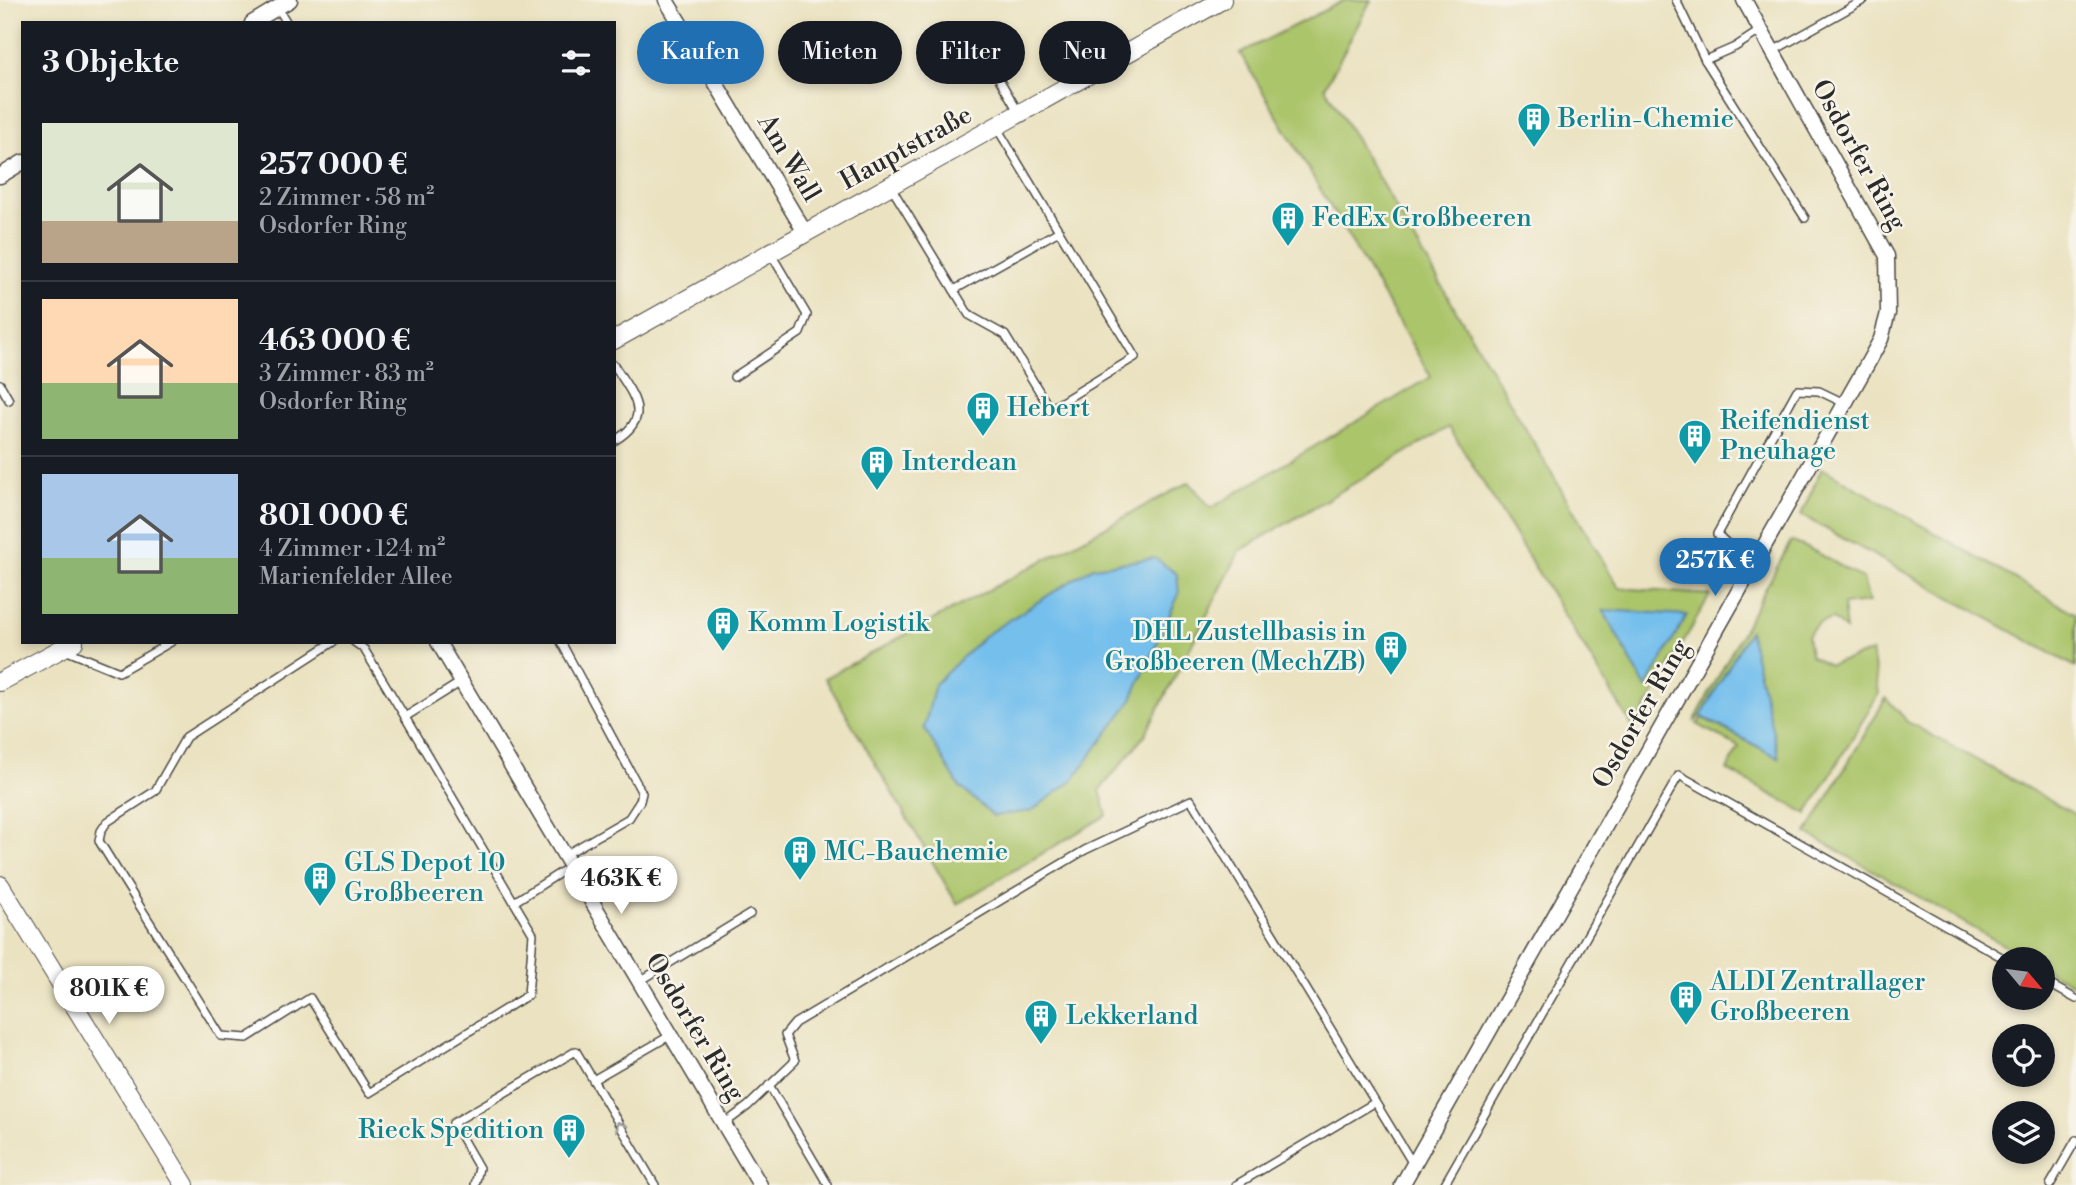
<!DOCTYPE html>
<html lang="de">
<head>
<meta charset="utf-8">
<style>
  body { margin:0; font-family:"Libre Bodoni",serif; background:#242831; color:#f1f3f6; height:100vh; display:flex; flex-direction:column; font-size:26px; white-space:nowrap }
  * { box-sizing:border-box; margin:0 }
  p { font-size:23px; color:#9ea1a6 }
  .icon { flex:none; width:38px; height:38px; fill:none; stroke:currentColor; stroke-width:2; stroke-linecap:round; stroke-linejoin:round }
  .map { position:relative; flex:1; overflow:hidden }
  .side { position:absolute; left:21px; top:21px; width:595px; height:623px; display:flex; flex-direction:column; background:#171b24; border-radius:0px; box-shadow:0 4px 10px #0003 }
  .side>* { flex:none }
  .guide { position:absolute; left:637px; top:21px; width:665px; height:63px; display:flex; gap:14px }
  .needle { width:46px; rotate:119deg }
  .buttons { position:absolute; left:1992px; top:947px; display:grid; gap:14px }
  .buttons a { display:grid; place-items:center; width:63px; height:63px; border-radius:50%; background:#171b24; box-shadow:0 4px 10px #0003; font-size:35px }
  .price { position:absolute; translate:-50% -60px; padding:0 16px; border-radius:24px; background:#fff; color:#222; font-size:23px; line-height:46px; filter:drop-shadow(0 2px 4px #0008) }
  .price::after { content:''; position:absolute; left:50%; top:42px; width:21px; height:16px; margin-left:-10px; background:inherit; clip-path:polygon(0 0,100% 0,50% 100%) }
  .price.current { background:#1f6fb2; color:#fff }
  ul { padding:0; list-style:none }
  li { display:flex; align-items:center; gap:21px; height:175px; padding:0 21px }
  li+li { border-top:2px solid #363941 }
  li span { display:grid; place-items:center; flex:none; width:196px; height:140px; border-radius:0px; color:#555 }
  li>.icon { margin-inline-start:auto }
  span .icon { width:84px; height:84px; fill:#fffc; stroke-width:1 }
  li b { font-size:30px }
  h2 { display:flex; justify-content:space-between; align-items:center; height:84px; padding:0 21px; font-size:30px }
  .chip { padding:0 24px; border-radius:32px; background:#171b24; box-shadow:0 4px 10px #0003; font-size:24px; line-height:63px }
  .chip.current { background:#1f6fb2; color:#fff }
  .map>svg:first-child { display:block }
  .green { fill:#abc56b; stroke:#6b784b; stroke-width:2 }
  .water { fill:#74bfed; stroke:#50758c; stroke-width:2 }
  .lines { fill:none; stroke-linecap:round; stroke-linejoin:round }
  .service-casing { stroke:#484641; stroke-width:10 }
  .minor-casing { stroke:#484641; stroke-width:17 }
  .tertiary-casing { stroke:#484641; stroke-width:20 }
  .service { stroke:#fff; stroke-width:7 }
  .minor { stroke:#fff; stroke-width:14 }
  .tertiary { stroke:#fff; stroke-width:18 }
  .oneway { stroke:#a0a0a0 }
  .labels { text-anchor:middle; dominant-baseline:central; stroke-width:5; stroke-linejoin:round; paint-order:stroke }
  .culture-label { font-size:26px; fill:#0d838f; stroke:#f7f3e8; text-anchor:start }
  .street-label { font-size:26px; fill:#2b2b2b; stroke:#f7f3e8 }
</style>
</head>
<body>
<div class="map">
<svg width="2076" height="1185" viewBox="0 0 2076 1185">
  <rect width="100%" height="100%" fill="#f7f3e8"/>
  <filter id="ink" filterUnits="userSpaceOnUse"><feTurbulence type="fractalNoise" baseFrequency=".0143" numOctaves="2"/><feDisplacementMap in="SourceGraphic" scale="14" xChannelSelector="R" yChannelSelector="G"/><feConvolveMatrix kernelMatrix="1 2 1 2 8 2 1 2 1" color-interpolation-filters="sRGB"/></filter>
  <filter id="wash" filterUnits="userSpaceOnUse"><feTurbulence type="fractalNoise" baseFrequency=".00686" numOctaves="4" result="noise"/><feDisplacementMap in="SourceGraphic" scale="28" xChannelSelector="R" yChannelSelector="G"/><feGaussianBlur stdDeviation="1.57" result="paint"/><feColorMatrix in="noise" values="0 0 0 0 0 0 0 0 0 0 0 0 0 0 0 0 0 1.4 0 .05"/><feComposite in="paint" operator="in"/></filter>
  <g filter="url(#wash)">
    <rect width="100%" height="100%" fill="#eae2c0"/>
    <g class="green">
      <path d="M1345,0H1371L1325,87L1619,588L1710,595L1634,729L1449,427L1240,551L1145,735L1100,790L1107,815L957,904L825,678L1189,482L1211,508L1431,377L1240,53Z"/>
      <path d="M1822,468L2076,614V667L1801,515Z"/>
      <path d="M1791,541L1816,552L1863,579L1869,602L1843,605L1846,630L1833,619L1818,623L1807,636L1810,655L1829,665L1872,652L1879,693L1807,814L1727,770L1739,747L1697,724L1703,718L1779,758L1749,632L1701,716L1694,722Z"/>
      <path d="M1886,698L1908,722L2076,815V986L2042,967V959H2028L1807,833Z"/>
    </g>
    <g class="water">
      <path d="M1155,558L1177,574L1179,594L1131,701L1072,781L1031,811L993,816L959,786L924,728L935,684L984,636L1093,567Z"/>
      <path d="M1603,610L1687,615L1646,688Z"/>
      <path d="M1749,631L1779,758L1701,716Z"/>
    </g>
  </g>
  <g filter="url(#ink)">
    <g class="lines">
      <defs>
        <g id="service">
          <path d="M1676,0L1705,60L1805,218"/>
          <path d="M278,8L287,23"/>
          <path d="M968,26L1019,113"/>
          <path d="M1773,51L1864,0"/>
          <path d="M1705,60L1735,47L1761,30"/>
          <path d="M891,187L969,315L1005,335L1050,409L1135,357L997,128"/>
          <path d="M954,290L1059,231"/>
          <path d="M614,365C634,397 654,417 614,441"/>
          <path d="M734,377L800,333L807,315L771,254"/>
          <path d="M0,384L9,400"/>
          <path d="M1756,561L1734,550L1717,534L1797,390L1819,391L1844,403"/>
          <path d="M333,642L186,737L155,791L107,822L101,831L99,841L221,1036L247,1038L310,998L369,1093L528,995L533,934L514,902"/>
          <path d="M354,642L364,649L405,717"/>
          <path d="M561,642L642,793L640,801L629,818L565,855"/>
          <path d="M65,650L119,672L171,642"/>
          <path d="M461,682L405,717L514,902L571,866"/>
          <path d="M2042,980L2076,999"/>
          <path d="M640,981L750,914"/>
          <path d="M593,1080L671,1035"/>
          <path d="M769,1085L828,1185"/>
          <path d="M724,1124L748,1106L795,1061L785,1035L795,1023L1085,850L1191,800L1413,1164"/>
          <path d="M475,1185L479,1168L453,1123L576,1051L655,1185"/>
          <path d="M1236,1185L1374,1103"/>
          <path d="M1444,1185L1679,775L2005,959"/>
          <path d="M2050,1185L2076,1140"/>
        </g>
        <g id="minor">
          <path d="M666,0L806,234"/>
          <path d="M252,23L290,0"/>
          <path d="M0,176L23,162"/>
          <path d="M438,642L760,1185"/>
          <path d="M1402,1185L1869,361L1881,339L1888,313L1887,256L1744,0"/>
        </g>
        <g id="tertiary">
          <path d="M614,340L1222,0"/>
          <path d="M0,682L74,642"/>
          <path d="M0,885L185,1185"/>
        </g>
      </defs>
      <use href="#service" class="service-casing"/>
      <use href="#minor" class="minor-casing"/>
      <use href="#tertiary" class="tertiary-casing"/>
      <use href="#service" class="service"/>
      <use href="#minor" class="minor"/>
      <use href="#tertiary" class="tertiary"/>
    </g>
    <defs><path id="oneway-chevron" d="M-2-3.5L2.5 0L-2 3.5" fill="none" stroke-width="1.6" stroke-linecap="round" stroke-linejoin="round" transform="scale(1.75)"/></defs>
    <use class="oneway" href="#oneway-chevron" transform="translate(620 1126) rotate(-120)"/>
  </g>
  <defs>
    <symbol id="building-pin" viewBox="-11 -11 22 30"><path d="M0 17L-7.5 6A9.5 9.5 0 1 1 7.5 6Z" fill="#0f9aa8" stroke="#f7f3e8"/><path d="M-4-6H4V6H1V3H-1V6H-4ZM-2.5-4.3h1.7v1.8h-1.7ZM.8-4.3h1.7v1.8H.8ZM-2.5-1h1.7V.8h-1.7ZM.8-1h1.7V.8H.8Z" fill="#fff"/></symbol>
  </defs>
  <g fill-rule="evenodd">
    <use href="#building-pin" x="1515" y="100" width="38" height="52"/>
    <use href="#building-pin" x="1269" y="199" width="38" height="52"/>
    <use href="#building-pin" x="964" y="389" width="38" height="52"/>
    <use href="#building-pin" x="1676" y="417" width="38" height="52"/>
    <use href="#building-pin" x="858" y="443" width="38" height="52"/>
    <use href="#building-pin" x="704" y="604" width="38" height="52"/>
    <use href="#building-pin" x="1372" y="628" width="38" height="52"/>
    <use href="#building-pin" x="781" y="833" width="38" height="52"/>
    <use href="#building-pin" x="301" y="859" width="38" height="52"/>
    <use href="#building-pin" x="1667" y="978" width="38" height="52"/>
    <use href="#building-pin" x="1022" y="997" width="38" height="52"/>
    <use href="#building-pin" x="550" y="1111" width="38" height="52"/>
  </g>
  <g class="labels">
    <g class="culture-label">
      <text x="1558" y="119">Berlin-Chemie</text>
      <text x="1312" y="218">FedEx Großbeeren</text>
      <text x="1007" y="408">Hebert</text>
      <text x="1720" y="421">Reifendienst<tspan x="1720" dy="30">Pneuhage</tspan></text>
      <text x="902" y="462">Interdean</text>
      <text x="748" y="623">Komm Logistik</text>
      <text x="1366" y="632" text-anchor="end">DHL Zustellbasis in<tspan x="1366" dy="30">Großbeeren (MechZB)</tspan></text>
      <text x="824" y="852">MC-Bauchemie</text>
      <text x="344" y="863">GLS Depot 10<tspan x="344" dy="30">Großbeeren</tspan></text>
      <text x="1710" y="982">ALDI Zentrallager<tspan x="1710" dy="30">Großbeeren</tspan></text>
      <text x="1066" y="1016">Lekkerland</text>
      <text x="544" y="1130" text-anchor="end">Rieck Spedition</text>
    </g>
    <g class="street-label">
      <text transform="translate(906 148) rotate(-29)">Hauptstraße</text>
      <text transform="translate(1859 155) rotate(61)">Osdorfer Ring</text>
      <text transform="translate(789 158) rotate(59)">Am Wall</text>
      <text transform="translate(1641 714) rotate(-60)">Osdorfer Ring</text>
      <text transform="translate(695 1027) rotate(59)">Osdorfer Ring</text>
    </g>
  </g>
</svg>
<div class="buttons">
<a><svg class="needle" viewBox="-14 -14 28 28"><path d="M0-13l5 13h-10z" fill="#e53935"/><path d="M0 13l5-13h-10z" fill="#9ea1a6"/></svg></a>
<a><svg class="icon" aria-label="locate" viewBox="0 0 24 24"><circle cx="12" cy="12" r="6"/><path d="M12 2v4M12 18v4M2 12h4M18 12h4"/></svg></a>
<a><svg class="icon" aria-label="layers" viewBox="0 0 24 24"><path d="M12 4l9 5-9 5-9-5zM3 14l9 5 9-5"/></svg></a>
</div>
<b class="price current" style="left:1715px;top:598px">257K €</b>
<b class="price" style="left:621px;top:916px">463K €</b>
<b class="price" style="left:109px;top:1026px">801K €</b>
<div class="guide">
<a class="chip current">Kaufen</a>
<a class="chip">Mieten</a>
<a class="chip">Filter</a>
<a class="chip">Neu</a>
</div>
<section class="side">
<h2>3 Objekte<svg class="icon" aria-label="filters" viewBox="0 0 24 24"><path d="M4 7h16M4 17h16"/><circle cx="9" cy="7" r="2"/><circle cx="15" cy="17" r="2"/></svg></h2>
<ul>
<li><span style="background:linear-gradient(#dfe7d0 70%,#b9a48a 0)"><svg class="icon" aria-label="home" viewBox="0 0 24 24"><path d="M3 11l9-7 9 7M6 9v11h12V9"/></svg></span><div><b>257 000 €</b><p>2 Zimmer · 58 m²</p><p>Osdorfer Ring</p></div></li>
<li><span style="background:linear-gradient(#ffd9b3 60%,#8fb573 0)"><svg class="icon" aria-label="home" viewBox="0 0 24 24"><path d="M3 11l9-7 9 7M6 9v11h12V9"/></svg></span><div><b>463 000 €</b><p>3 Zimmer · 83 m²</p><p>Osdorfer Ring</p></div></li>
<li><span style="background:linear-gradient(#a9c7e8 60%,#8fb573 0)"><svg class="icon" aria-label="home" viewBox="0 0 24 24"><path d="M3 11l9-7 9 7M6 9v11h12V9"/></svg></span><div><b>801 000 €</b><p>4 Zimmer · 124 m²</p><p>Marienfelder Allee</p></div></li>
</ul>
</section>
</div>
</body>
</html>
